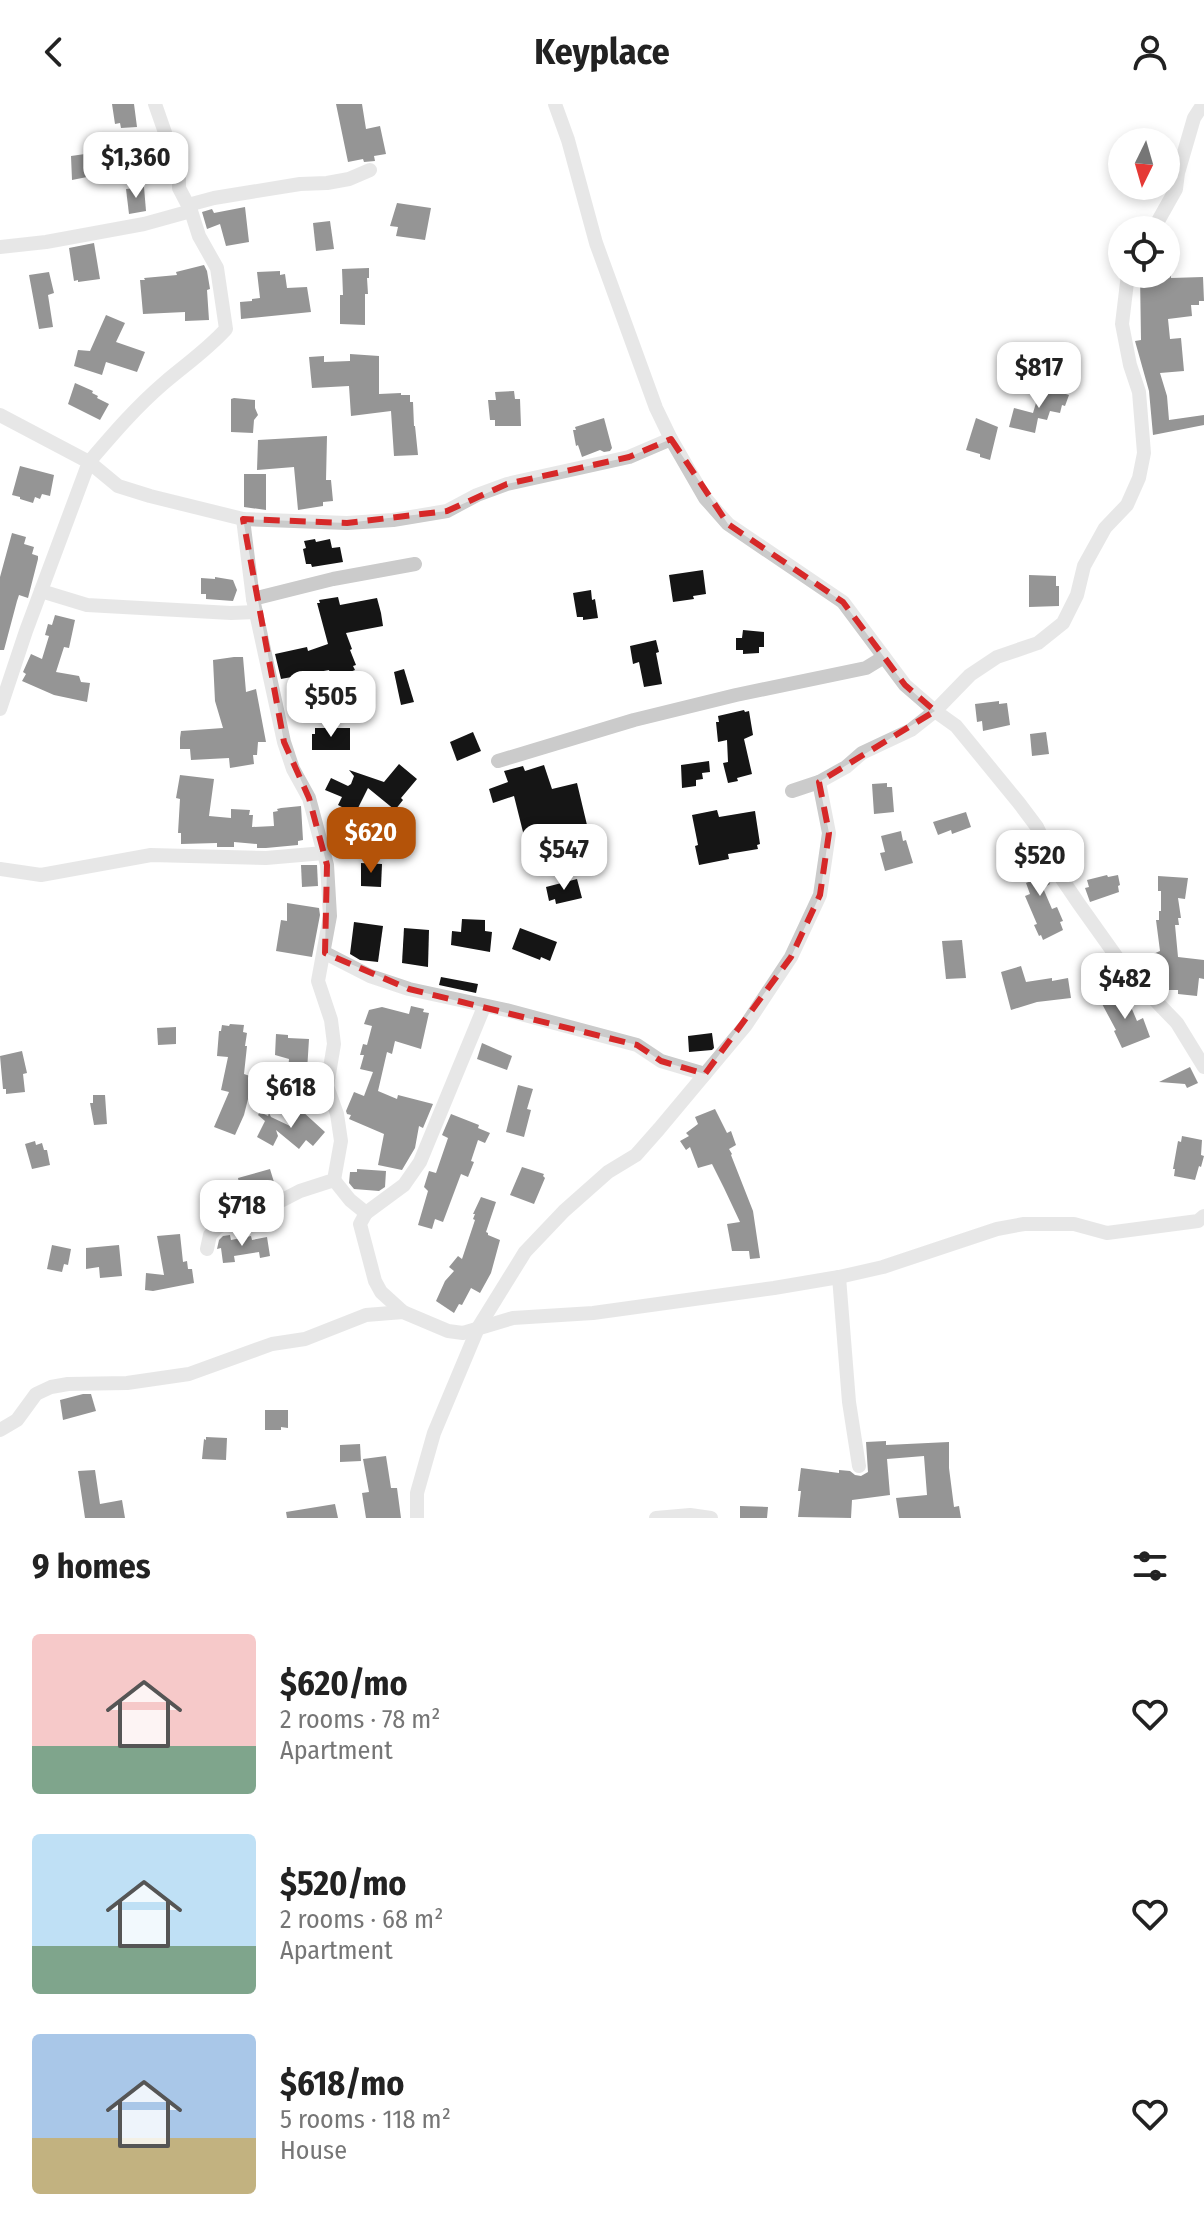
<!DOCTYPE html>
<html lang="en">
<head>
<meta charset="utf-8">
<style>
  body { margin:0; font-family:"Fira Sans Condensed",sans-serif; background:#f6f6f6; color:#222; height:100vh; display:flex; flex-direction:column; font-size:30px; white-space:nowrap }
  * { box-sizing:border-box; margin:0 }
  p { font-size:26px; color:#767676 }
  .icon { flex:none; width:44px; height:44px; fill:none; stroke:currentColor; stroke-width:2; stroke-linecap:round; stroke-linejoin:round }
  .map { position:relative; height:1414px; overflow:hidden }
  .sheet { display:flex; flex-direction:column; background:#fff; flex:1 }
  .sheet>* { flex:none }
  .needle { width:52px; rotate:185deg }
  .tools { position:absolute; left:1108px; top:24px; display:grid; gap:16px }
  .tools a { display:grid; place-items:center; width:72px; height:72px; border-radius:50%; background:#fff; box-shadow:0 4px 12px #0003; font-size:40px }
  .price { position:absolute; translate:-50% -68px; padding:0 18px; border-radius:16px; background:#fff; color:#222; font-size:26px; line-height:52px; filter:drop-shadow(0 2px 4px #0008) }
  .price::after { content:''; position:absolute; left:50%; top:48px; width:24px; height:18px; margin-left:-12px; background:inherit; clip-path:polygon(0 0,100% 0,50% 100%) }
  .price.selected { background:#b45309; color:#fff }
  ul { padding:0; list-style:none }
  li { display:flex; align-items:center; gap:24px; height:200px; padding:0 32px }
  li span { display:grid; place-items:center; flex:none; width:224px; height:160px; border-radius:8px; color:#555 }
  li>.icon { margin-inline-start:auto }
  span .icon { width:96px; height:96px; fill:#fffc; stroke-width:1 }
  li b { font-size:34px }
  h2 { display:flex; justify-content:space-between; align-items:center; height:96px; padding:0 32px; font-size:34px }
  header { display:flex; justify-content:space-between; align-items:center; height:104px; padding:0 32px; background:#fff; font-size:36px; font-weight:700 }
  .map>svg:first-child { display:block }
  .building { fill:#151515 }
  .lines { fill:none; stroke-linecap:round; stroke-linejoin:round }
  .minor { stroke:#cbcbcb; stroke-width:14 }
  .marked { fill:none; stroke:#d62828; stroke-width:6; stroke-dasharray:16 10; stroke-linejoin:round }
</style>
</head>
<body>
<header><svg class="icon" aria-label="back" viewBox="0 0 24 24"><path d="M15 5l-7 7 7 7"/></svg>Keyplace<svg class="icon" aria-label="person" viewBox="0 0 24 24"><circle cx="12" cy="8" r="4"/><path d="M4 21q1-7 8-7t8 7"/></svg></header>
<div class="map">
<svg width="1204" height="1414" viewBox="0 0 1204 1414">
  <rect width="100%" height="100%" fill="#fff"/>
  <g class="building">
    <path d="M112,0H134L137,23L121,24L120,19L115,20Z"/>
    <path d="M336,0H362L366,25L380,22L386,50L374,52L375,57L364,58L363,55L348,58Z"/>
    <path d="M104,43L106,57H101L104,76L93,78L92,72L72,76L71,52L92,49V45Z"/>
    <path d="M144,83L146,107L129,110L126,85Z"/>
    <path d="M397,99L431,104L425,136L396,132L398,123L390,122Z"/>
    <path d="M245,103L249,138L226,142L220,120L207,125L202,108L212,105L214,109Z"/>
    <path d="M330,117L334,145L316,147L313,119Z"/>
    <path d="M94,139L100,175L78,178V176L74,177L69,144Z"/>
    <path d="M204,161L207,167L210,185L207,186L209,216L185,217V208L143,210L140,176H145L144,174L177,171L176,168Z"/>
    <path d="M369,164V174H367L368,190H365V221L340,220V191H343L342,165Z"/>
    <path d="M280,167V171L285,170L287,184L307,183L311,208L241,215L240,198L252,197V195L260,194L257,168Z"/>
    <path d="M49,168L54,189L48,191L53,223L39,225L29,171Z"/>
    <path d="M1140,170H1171V174L1203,173L1204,197H1199V201H1191L1192,212L1168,215L1170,235L1181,234L1184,267L1160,269L1167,292L1169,316L1204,311V321L1153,331L1149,287L1135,237L1141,236Z"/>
    <path d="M106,211L125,219L116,238L145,248L137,268L106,258L102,271L74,262L78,246L90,247Z"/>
    <path d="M350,250L379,252V290L401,289V291H410V298H413L414,322H415L418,351L394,352L391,307L351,312L349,282L312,284L309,253L324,252V258L350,257Z"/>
    <path d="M75,279L93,287L92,289L98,292L97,294L109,300L100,316L68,300Z"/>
    <path d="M1041,282L1069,291L1065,302L1062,301L1060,309L1050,307L1047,316L1038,314L1035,329L1009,323L1014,304L1033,309Z"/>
    <path d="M514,287L515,295H520L521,322H495V316H490L488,296H496L495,288Z"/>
    <path d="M234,294L255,296V304L258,311L254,316L253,329L231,328V295Z"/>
    <path d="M604,314L612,344L610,347L604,348L600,346L582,353L578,341L576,342L573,326H576L575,323Z"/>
    <path d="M976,314L998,323L990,356L980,353V350L966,346Z"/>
    <path d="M327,332L326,376H331L333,397L323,398V402L298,406L294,363L257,366L258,336Z"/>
    <path d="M20,362L54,371L50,392L42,390L40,395L35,393L33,399L20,395V393L12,391Z"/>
    <path d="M244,370H266V406L244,403Z"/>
    <path d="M12,429L26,433L24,440L34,443L32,450L38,452V455L28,494L19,491L17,497L4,546H0V473Z"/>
    <path d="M315,435L316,438L330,435L332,444L340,443L343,458L312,463L311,460H306L303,445L306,444L304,437Z"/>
    <path d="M703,466L706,490L693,492L694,495L673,498L669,471Z"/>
    <path d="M1029,471L1056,472V482H1059V502L1029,503Z"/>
    <path d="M215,473L233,476L237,486L233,497L206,495V490H201V474L215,475Z"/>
    <path d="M591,486L592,496L595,495L598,514L583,516V513H577L573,489Z"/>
    <path d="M338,493L340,501L377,494L381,509L383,522L346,529L352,545L350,546L356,561L353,562L355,566L340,572L338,569L331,572L329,566L281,575L275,550L307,543L308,547L328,540L317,499H320L319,496Z"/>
    <path d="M55,511L75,516L69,544L64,543L56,568L79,572L81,578L90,579L87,598L54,591L22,577L26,570L23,568L31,550L42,555L49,532L45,531L48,520L52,521Z"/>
    <path d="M743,526L764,528V543H759V549L743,550V546H736V534H742Z"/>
    <path d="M656,536L659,548L656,549L662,580L644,583L639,558L633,560L630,542Z"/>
    <path d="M234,553H243L246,588L256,585L266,638H258L257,651H253L254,660L230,664L229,654L191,656L190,645H180V634L181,627L223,624L215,597L213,556Z"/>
    <path d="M404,565L414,598L401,601L394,568Z"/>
    <path d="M999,597V600L1007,599L1010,621L983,627L982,617L977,618L975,600Z"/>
    <path d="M744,606L745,608L749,607L753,631L744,635L752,670L737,674L738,677L728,679L723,659L728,658L727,636L718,638L716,618H719L718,612Z"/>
    <path d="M315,624H350V646H312V630H315Z"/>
    <path d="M473,628L481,647L457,657L450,638Z"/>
    <path d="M1046,628L1049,650L1032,652L1030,630Z"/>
    <path d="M709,657L710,668L702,669L703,675L696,676V682L682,684L681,661Z"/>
    <path d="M399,660L417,675L401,694L403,696L395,706L368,684L355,710L338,701L342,693L325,686L331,674L348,682L351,680L354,672L349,666L384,678Z"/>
    <path d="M544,661L552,685L577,679L587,721L525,736L514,692L493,699L489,685L508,678L504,667L523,662L525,667Z"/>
    <path d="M180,671L214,675L209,712L231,714V705L250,706L249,711H253L252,723L274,722L273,708L278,707L277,705L281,704L301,702L303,736L298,737V741L266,744H257V740L234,738V743H217V739L181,740V729H178L180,695L176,694Z"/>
    <path d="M887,679V683H892L894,708L874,710L872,680Z"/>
    <path d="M717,706L719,713L755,707L760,740L757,741L758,745L728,750L729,755L699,761L695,742L698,741L692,711Z"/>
    <path d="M966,708L971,723L952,730L951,726L938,731L933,718Z"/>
    <path d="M901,727L903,737L906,736L913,759L885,767L880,749L885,748L881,732Z"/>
    <path d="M1031,745L1050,780L1043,784L1052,805L1057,803L1063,817L1060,818L1063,826L1043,836L1041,831L1039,832L1034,821L1037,820L1025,792L1030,790L1026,779L1031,777L1017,752Z"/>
    <path d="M361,759L382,760L381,783L361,782Z"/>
    <path d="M301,761H317L318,782L302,783Z"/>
    <path d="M1107,771L1108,773L1118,771L1120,781L1118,782L1119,788L1090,798L1085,784L1089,783L1087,776Z"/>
    <path d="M1158,772L1188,774L1185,795L1178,794L1181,814H1178L1179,821H1175L1178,853L1204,856V875L1199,874L1197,892L1178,890V886H1164V874L1153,878L1152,874L1149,875L1144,870L1139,856L1160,847L1156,816H1159V807H1161V787H1158Z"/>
    <path d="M577,775L582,794L556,800L555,795L549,797L546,783Z"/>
    <path d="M287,799L319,804L320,811L312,853L276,847L281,816L287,817Z"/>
    <path d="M462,815L485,816V827L492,828L490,848L451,841L452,827L461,828Z"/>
    <path d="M354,818L383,822L378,858L360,856L350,850Z"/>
    <path d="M404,824L429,826L428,863L402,859Z"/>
    <path d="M520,824L557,838L550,857L541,853L540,856L512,845Z"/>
    <path d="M962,836L966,874L946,875L942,837Z"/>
    <path d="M1021,862L1026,878L1052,874V877L1068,874L1071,894L1037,898L1011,906L1001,868Z"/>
    <path d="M441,873L478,880L476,889L439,881Z"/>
    <path d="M1121,889L1122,892L1126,891L1137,917L1143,914L1150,933L1122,944L1114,927L1116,926L1101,898Z"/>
    <path d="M411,902L424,905L423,908L429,909L421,945L395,937L392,950L387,948L378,987L397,995L398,991L433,1000L423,1024L419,1022L415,1044L402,1066L378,1061L384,1030L349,1015L351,1011L347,1010L346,1007L354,988L364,992L373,968L360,965L364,951H360L363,940L367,941L372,922L364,920L369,906L382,903L409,910Z"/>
    <path d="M230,920L244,921L243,928L247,929L245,942H247L244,970L250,972L249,975L257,977L255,988L250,987L244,1011L235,1031L214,1023L229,988L221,986L228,953L217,952L219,927H221L222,921L229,922Z"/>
    <path d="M176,923V940L158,941L157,924Z"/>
    <path d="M712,929L714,944L712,946L689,948L688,932Z"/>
    <path d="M276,930L288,931V934L309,935L307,967L310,968L308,983L303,982L301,994L291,993L292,989L286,988L289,955L275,951Z"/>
    <path d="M482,939L512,952L507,966L477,955Z"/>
    <path d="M22,947L27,969L23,970L25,988L6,990V985H3L0,952Z"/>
    <path d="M1190,963L1198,979L1187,984L1185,980L1159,978Z"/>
    <path d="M518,981L533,985L527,1005L531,1006L524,1033L506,1028Z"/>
    <path d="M93,991H105L107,1020L94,1021L90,999H93Z"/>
    <path d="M715,1005L727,1029L731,1027L736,1041L729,1045L732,1050L731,1051L753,1107L760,1154L750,1155L749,1147H732L727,1120L740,1118L724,1084L712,1060L698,1064L690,1043L686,1046L680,1037L689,1032L686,1029L698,1020L695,1013Z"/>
    <path d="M302,1007L325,1028L313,1042L306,1036L299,1045L276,1026L278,1032L273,1042L257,1033L265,1017L258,1011L260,1008L268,1012L269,1009L271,1013L290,1022Z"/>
    <path d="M451,1010L479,1021L478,1024L490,1029L485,1039L478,1036L471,1057L474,1058L468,1073L461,1070L443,1118L435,1115L432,1125L418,1121L428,1087L424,1083L429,1067L436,1069L448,1034L442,1031Z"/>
    <path d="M1182,1032L1202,1036L1201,1051L1204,1052L1201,1063L1199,1062L1195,1076L1174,1072L1175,1065H1173L1178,1037L1181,1038Z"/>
    <path d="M35,1037L36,1041L42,1039L44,1046H47L50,1061L32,1065L25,1040Z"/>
    <path d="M522,1063L544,1070L543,1072L545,1074L534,1100L510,1091Z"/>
    <path d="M270,1065L277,1088L258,1098L255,1092L242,1095L238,1074Z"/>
    <path d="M357,1065L386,1067L385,1083L379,1087L354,1085L349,1079L350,1068H357Z"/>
    <path d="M481,1093L496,1098L486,1128L488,1129V1131L500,1136L491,1169L480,1189L471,1184L462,1201L459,1200L454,1209L436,1197L445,1177L454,1167L449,1163L458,1152L462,1155L475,1116L473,1115L475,1110H473Z"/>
    <path d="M180,1130L183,1158L187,1157L188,1165H192L194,1179L153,1187L145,1186L146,1169L164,1171L157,1132Z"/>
    <path d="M230,1131L231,1136L251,1132L252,1136L267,1133L270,1152L260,1154L259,1148L234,1152L235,1158L223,1159L221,1144L217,1145L219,1136L223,1132Z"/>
    <path d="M52,1141L71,1145L68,1161L64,1160L62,1168L47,1165Z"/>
    <path d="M119,1141L122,1172L100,1174L99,1163L86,1165V1144Z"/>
    <path d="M83,1290H91L96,1307L63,1316L60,1296Z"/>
    <path d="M265,1306H288V1324L281,1323V1326H265Z"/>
    <path d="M206,1333L227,1334L226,1356L202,1355L204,1335L206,1336Z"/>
    <path d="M886,1337V1341L949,1338V1364L954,1403L959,1402L961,1414H899L896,1394L927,1391L924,1352L887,1355L890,1391L852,1396L851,1414L798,1413L801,1387H798L801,1364L839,1369V1366L850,1367L855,1371L861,1372L868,1368L866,1338Z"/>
    <path d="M360,1340L361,1357L340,1358V1341Z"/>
    <path d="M386,1352L391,1384H397L401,1414H366L362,1389L369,1388L363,1355Z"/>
    <path d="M95,1366L100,1400L122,1396L125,1414H85L78,1367Z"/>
    <path d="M335,1400L338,1414H287L286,1408Z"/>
    <path d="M740,1402L768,1403L767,1414H740Z"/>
  </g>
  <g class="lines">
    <g class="minor">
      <path d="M155,0L170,43L179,74V84L191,107L199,132L217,164L226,225C207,246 185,261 164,279C136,303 113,330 89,358L118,382L150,392L243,415L347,419L393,416L447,407L477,391L507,380L629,353L671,335"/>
      <path d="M555,0L568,36L596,139L656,304L671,335L705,394L728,420L843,498L905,581L935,607L911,626L862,649L846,663L819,678L792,687"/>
      <path d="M188,101L214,94L300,80L327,79L349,75L370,66"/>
      <path d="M1153,126L1176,85L1178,69L1194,14L1203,0"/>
      <path d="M0,143L46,138L144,120L191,107"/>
      <path d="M1128,170L1122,220L1130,261L1139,288L1144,349L1139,374L1127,401L1105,424L1084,462L1077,491L1063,519L1038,539L997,553L970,571L935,607L956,622L1019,699L1037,723L1062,775L1079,800L1126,866L1177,919L1204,963"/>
      <path d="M0,311L89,358L26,527L0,605"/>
      <path d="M41,487L87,501L231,509L256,508"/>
      <path d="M253,495L333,475L415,460"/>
      <path d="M498,657L634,616L736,591L866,564L884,553"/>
      <path d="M0,765L41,771L151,751L266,754L324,749"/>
      <path d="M325,849L370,872L409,885L506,906L637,941L661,957L705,970"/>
      <path d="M334,1076L350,1096L366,1109L404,1081L420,1058L484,903"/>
      <path d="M366,1109L360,1120L375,1177L381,1188L403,1208"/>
      <path d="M207,1145L210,1131L218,1123L236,1116L258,1112L265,1105L300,1087L334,1076L341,1037L337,1010L327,982L334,940L331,916L318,877L330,812L327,761L309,694L293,665L284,638L253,495L243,415"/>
      <path d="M839,1173L849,1298L859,1362"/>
      <path d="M0,1326L17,1316L36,1290L51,1283L68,1280L127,1279L189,1270L272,1240L305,1235L366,1211L403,1208L448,1227L463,1229L513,1214L593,1209L774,1184L839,1173L883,1163L997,1125L1024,1120H1074L1107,1129L1198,1117L1204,1112"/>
      <path d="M417,1414V1389L434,1329L478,1224L525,1148L564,1107L608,1068L636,1051L659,1025L746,921L791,853L820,791L829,729L819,678"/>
      <path d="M656,1414L690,1411L711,1414"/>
    </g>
  </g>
  <path d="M0 0H1204V1414H0ZM671,335L728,420L843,498L905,581L935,607L819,678L829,729L820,791L791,853L705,970L661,957L637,941L409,885L325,849L327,761L309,694L284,638L243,415L347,419L447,407L507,380L629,353Z" fill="#fff" fill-opacity=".55" fill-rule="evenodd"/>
  <path class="marked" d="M671,335L728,420L843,498L905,581L935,607L819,678L829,729L820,791L791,853L705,970L661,957L637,941L409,885L325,849L327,761L309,694L284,638L243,415L347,419L447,407L507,380L629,353Z"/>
</svg>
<div class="tools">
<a><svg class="needle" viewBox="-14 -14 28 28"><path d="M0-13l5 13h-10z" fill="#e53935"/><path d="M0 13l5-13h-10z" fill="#767676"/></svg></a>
<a><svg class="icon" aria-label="locate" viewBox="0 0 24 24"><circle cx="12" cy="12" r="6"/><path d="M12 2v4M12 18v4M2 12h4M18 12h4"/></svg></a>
</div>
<b class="price" style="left:136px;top:96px">$1,360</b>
<b class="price" style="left:1039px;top:306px">$817</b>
<b class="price" style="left:331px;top:635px">$505</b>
<b class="price selected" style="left:371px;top:771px">$620</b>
<b class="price" style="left:564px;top:788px">$547</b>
<b class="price" style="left:1040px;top:794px">$520</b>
<b class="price" style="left:1125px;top:917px">$482</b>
<b class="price" style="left:291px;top:1026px">$618</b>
<b class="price" style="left:242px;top:1144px">$718</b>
</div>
<section class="sheet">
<h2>9 homes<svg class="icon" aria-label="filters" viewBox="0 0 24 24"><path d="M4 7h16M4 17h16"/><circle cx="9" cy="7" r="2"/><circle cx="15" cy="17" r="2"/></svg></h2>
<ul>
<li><span style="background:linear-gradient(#f6c9c9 70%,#7fa58c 0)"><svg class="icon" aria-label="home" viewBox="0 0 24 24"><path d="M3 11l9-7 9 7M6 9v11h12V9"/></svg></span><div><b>$620/mo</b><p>2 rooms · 78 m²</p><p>Apartment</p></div><svg class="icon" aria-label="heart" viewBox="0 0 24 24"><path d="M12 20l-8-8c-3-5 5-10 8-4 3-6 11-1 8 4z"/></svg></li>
<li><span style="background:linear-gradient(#bfe0f5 70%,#7fa58c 0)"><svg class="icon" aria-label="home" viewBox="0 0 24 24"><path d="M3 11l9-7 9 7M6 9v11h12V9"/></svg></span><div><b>$520/mo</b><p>2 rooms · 68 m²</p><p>Apartment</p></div><svg class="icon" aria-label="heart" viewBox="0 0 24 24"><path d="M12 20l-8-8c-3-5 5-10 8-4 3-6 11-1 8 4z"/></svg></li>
<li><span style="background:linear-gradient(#a9c7e8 65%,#c2b280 0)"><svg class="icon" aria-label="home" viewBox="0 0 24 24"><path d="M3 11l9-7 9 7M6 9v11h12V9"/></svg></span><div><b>$618/mo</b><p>5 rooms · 118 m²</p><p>House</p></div><svg class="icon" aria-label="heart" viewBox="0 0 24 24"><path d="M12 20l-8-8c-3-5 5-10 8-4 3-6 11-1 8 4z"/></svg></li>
</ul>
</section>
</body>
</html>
